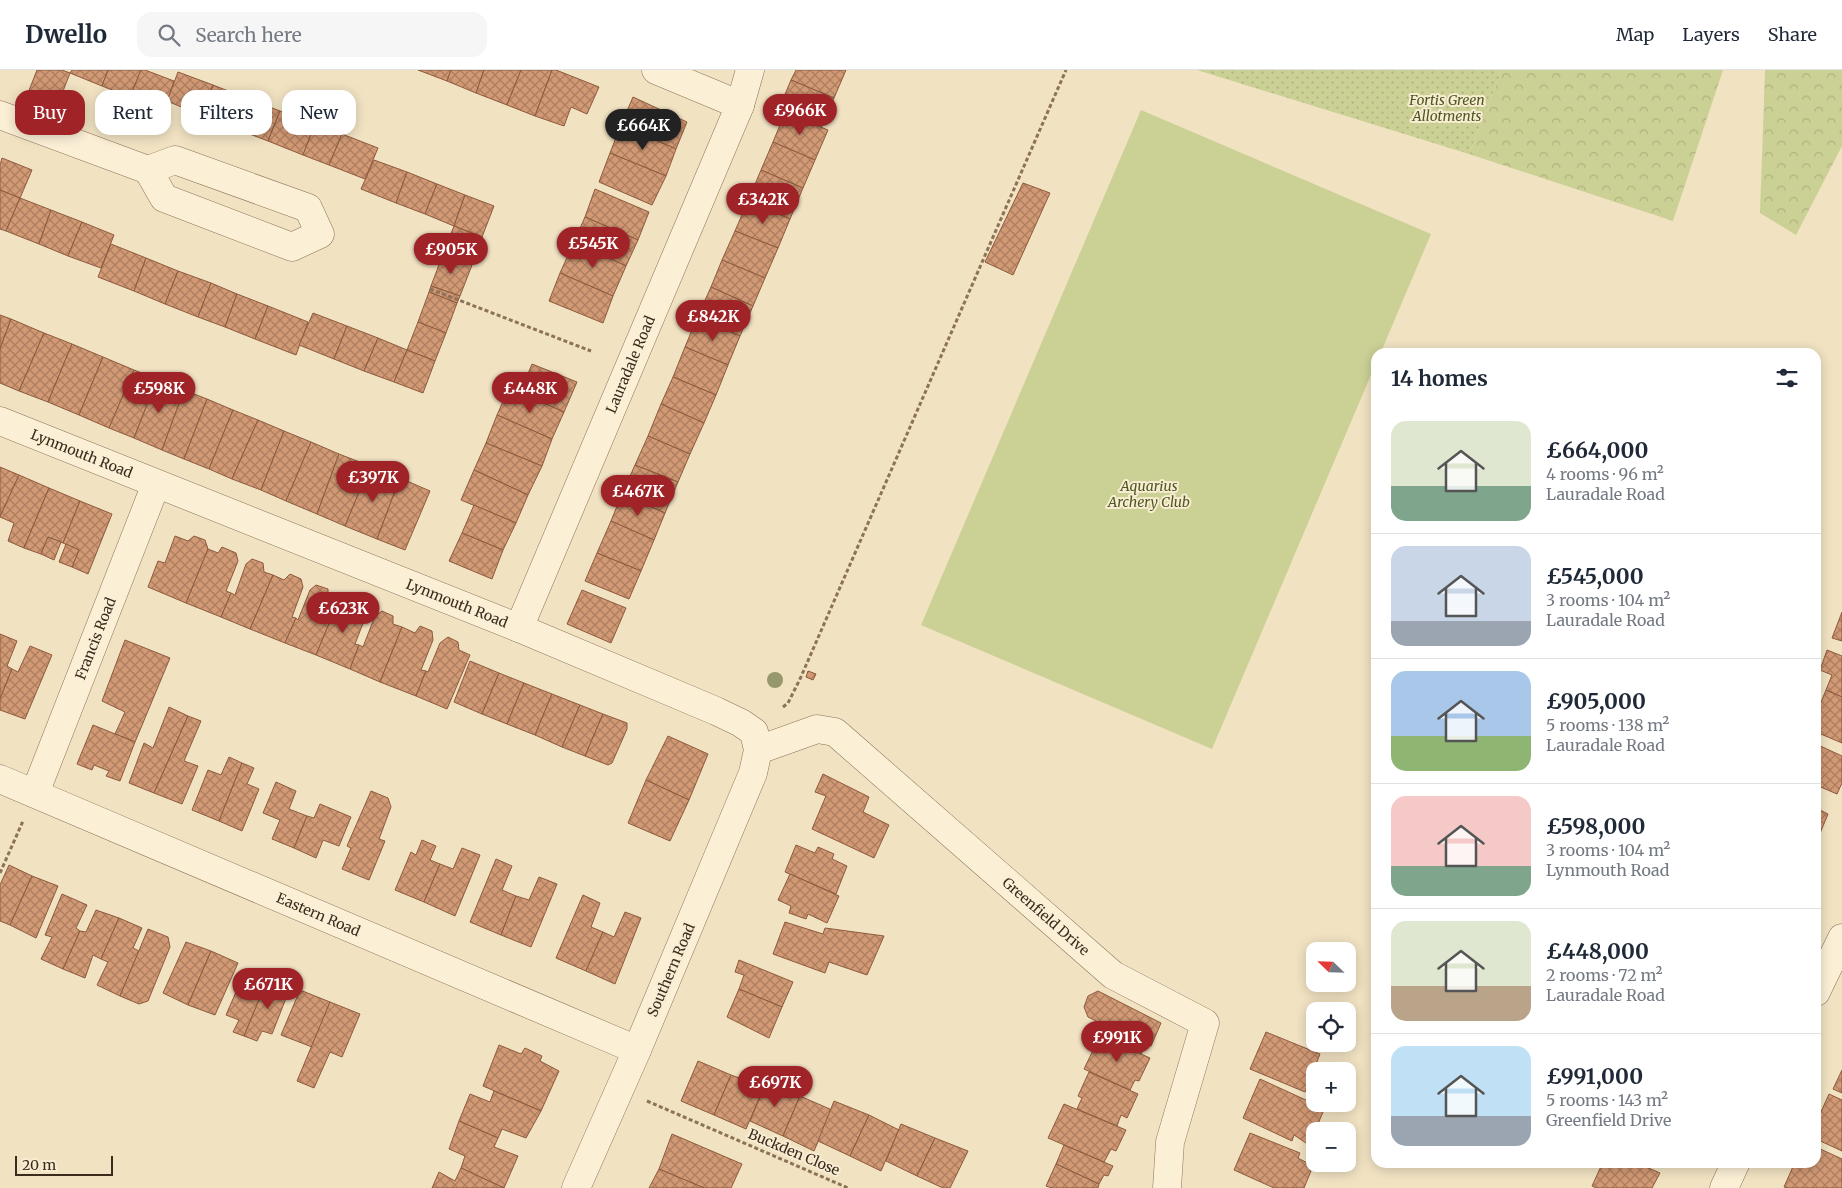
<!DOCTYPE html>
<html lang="en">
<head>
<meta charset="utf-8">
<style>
  body { margin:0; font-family:Merriweather,serif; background:#f6f6f7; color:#1f2937; height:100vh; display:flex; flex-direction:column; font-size:19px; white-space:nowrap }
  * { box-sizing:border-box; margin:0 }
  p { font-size:16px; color:#747a83 }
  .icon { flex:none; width:28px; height:28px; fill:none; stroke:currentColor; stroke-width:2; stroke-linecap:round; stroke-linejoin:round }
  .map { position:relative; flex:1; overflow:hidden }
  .side { position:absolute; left:1371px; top:278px; width:450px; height:820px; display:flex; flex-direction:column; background:#fff; border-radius:15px; box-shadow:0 2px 12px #0003 }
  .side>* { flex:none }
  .hud { position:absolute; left:15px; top:20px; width:475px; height:45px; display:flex; gap:10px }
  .needle { width:32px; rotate:293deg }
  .tools { position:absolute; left:1306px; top:872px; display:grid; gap:10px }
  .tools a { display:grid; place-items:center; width:50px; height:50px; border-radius:10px; background:#fff; box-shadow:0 2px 12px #0003; font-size:25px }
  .scale { position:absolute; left:15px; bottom:12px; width:98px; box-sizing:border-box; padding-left:5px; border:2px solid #3b2b1d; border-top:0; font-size:14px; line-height:18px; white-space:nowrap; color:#3b2b1d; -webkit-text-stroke:4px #f8ecd2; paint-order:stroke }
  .price { position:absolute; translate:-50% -42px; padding:0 11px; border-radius:18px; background:#a02327; color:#fff; font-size:16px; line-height:32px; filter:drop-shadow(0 1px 2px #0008) }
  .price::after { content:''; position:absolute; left:50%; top:30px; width:15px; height:11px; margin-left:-8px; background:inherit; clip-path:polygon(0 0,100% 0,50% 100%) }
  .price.active { background:#222; color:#fff }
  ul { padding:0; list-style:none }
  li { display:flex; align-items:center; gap:15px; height:125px; padding:0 20px }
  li+li { border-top:1px solid #e0e1e3 }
  li span { display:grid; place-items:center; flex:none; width:140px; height:100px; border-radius:15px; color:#555 }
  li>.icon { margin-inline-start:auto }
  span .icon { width:60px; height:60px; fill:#fffc; stroke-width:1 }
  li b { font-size:21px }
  h2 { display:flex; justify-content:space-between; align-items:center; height:60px; padding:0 20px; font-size:21px }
  .pill { padding:0 18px; border-radius:15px; background:#fff; box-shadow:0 2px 12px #0003; font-size:18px; line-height:45px }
  .pill.active { background:#a02327; color:#fff }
  header { display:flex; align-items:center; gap:30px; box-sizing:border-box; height:70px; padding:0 25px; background:#fff; border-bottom:1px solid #e0e1e3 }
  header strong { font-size:24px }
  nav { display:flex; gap:28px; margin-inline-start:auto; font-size:18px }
  .search { width:350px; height:45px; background:#f6f6f7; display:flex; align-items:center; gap:12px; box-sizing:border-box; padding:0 18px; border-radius:15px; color:#747a83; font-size:19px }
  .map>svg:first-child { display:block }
  .forest { fill:url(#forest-crowns) }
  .park { fill:#cbd095 }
  .garden { fill:url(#garden-dots) }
  .building { fill:url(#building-cross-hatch); stroke:#8d5a3c }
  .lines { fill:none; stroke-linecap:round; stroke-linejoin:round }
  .minor-casing { stroke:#8c7257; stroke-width:29 }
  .path { stroke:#8c7257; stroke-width:3; stroke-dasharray:4 2.5; stroke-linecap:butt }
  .minor { stroke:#fbefd6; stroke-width:28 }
  .tree { fill:#96976a }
  .labels { text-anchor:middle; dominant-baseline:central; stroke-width:4; stroke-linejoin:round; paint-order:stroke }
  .park-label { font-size:14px; font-style:italic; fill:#4c5922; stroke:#f8ecd2 }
  .street-label { font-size:14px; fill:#3b2b1d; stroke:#f8ecd2 }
</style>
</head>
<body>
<header>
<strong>Dwello</strong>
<div class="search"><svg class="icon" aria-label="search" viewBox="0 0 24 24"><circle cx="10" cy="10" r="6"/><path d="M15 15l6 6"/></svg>Search here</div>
<nav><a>Map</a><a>Layers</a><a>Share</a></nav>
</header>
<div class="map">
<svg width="1842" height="1118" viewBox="0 0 1842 1118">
  <defs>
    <pattern id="forest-crowns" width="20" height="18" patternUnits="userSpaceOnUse" patternTransform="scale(1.25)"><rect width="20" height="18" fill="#cbd095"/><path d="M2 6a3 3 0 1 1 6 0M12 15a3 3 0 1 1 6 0" fill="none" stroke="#afb380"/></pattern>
    <pattern id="garden-dots" width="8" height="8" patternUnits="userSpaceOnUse" patternTransform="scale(1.25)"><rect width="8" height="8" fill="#cbd095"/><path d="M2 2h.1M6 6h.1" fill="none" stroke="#afb380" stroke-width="1.8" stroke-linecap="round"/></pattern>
    <pattern id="building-cross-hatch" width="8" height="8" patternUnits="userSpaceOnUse" patternTransform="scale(1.25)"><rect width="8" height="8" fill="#d29975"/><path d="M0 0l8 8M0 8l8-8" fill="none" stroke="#ac7d5f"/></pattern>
  </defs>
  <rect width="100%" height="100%" fill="#f1e2c2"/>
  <g class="forest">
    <path d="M1502,0H1723L1673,151L1469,84Z"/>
    <path d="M1765,0H1842V76L1796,165L1760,143Z"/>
  </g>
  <path class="park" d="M1141,40L1431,164L1381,282H1376V293L1212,679L921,555Z"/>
  <path class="garden" d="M1197,0H1502L1469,84Z"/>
  <g class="building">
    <path d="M37,0H62L70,3L58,34L28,23Z"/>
    <path d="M72,0H108L102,16L70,3Z"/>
    <path d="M108,0H141L130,27L102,16Z"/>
    <path d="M141,0H145L174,11L164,41L130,27Z"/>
    <path d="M418,0H451L447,11Z"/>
    <path d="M451,0H484L476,23L447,11Z"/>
    <path d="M484,0H521L507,35L476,23Z"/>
    <path d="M521,0H552L535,46L507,35Z"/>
    <path d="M552,0H556L599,17L587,44L571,37L564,56L535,46Z"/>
    <path d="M796,0H846L834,28L791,10Z"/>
    <path d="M178,2L213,15L201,45L167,31Z"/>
    <path d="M791,10L834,28L821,58L778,41Z"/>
    <path d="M213,15L246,28L234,58L201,45Z"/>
    <path d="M633,27L687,52L676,79L621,55Z"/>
    <path d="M246,28L280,41L268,71L234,58Z"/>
    <path d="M280,41L315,54L303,85L268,71Z"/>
    <path d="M785,43L828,60L815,90L773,72Z"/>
    <path d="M315,54L342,64L329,95L303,85Z"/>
    <path d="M621,55L676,79L666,106L610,83Z"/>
    <path d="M342,64L378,78L365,109L329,95Z"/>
    <path d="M773,72L815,90L803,118L761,100Z"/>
    <path d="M610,83L666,106L652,135L599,112Z"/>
    <path d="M2,88L32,100L20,128L0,120V95Z"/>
    <path d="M374,90L407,102L396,133L361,119Z"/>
    <path d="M761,100L803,118L790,149L748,131Z"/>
    <path d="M407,102L437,114L425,144L396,133Z"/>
    <path d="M1023,113L1050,123L1013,205L985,192Z"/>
    <path d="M437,114L465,125L454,156L425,144Z"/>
    <path d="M595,119L649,142L638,170L585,147Z"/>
    <path d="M0,120L20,128L6,161L0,159Z"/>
    <path d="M465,125L494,136L482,167L454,156Z"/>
    <path d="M20,128L51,140L39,174L6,161Z"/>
    <path d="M748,131L790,149L778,178L735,161Z"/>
    <path d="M51,140L82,152L68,186L39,174Z"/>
    <path d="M585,147L638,170L626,196L574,172Z"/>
    <path d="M82,152L114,165L101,198L68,186Z"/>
    <path d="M454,156L482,167L472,195L443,184Z"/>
    <path d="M735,161L778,178L765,208L722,190Z"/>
    <path d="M574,172L626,196L613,226L560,203Z"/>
    <path d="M111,174L146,188L134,221L98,207Z"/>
    <path d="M443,184L472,195L460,226L431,216Z"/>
    <path d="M146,188L178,201L165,234L134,221Z"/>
    <path d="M722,190L765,208L753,236L711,217Z"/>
    <path d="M178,201L211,213L198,247L165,234Z"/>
    <path d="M560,203L613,226L603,253L549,231Z"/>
    <path d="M211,213L237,224L225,257L198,247Z"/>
    <path d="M431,216L460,226L457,233L429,222Z"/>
    <path d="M711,217L753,236L740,266L697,248Z"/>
    <path d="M429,222L457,233L446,263L418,252Z"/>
    <path d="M237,224L268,236L255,269L225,257Z"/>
    <path d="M268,236L308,252L296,285L255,269Z"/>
    <path d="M313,243L347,256L334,289L299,275Z"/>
    <path d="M0,245L11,249L0,279Z"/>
    <path d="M697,248L740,266L728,295L685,277Z"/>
    <path d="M11,249L44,263L19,321L0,313V279Z"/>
    <path d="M418,252L446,263L435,291L407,280Z"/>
    <path d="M347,256L378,268L364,301L334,289Z"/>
    <path d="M44,263L72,274L48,332L19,321Z"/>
    <path d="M378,268L407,280L394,312L364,301Z"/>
    <path d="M72,274L103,287L79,345L48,332Z"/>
    <path d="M685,277L728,295L716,325L673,307Z"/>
    <path d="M407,280L435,291L423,323L394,312Z"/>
    <path d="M103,287L134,300L109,358L79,345Z"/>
    <path d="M532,294L577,312L564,342L520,323Z"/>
    <path d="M134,300L157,309L134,368L109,358Z"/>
    <path d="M673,307L716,325L704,353L661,334Z"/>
    <path d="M157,309L184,320L162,380L134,368Z"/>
    <path d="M509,318L564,342L552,369L497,345Z"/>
    <path d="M184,320L207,329L184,389L162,380Z"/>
    <path d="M207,329L233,340L209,399L184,389Z"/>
    <path d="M661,334L704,353L690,384L648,366Z"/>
    <path d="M233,340L258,350L232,409L209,399Z"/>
    <path d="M497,345L552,369L542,396L486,373Z"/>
    <path d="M258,350L284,361L261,420L232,409Z"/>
    <path d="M284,361L311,372L286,431L261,420Z"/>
    <path d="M648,366L690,384L678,412L635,395Z"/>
    <path d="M311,372L339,384L317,444L286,431Z"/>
    <path d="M486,373L542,396L528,425L474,400Z"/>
    <path d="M339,384L370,396L345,456L317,444Z"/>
    <path d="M635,395L678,412L665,443L622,424Z"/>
    <path d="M370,396L400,408L377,469L345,456Z"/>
    <path d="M0,397L19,405L0,447Z"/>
    <path d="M474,400L528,425L516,453L461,430Z"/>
    <path d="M19,405L49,418L24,478L8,471L14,453L0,447Z"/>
    <path d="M400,408L430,421L405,480L377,469Z"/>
    <path d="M49,418L80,431L63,473L48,467L41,484L24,478Z"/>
    <path d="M622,424L665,443L654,470L611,451Z"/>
    <path d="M80,431L112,444L88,504L72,497L79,480L63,473Z"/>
    <path d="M474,435L516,453L503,480L462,463Z"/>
    <path d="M611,451L654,470L641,501L597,483Z"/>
    <path d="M462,463L503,480L492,509L449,491Z"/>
    <path d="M175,466L188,471L194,466L205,470L208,479L186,533L148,517L158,491L165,493Z"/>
    <path d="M48,467L61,472L54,490L41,484Z"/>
    <path d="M66,474L79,480L72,497L59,492Z"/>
    <path d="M222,477L236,483L238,491L226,521L231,523L221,547L186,533L208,479L218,483Z"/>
    <path d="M597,483L641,501L629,529L585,511Z"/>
    <path d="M252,489L263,493L264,502L273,505L250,559L221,547L231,523L235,525L246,494Z"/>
    <path d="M290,504L301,509L303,517L292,547L296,548L285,573L250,559L273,505L284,510Z"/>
    <path d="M316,515L328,519V527L338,532L316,585L285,573L296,548L298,550L310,520Z"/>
    <path d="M582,520L626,538L611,573L567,554Z"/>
    <path d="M353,529L365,535L367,543L355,574L359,575L350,599L316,585L338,532L348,535Z"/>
    <path d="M382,541L393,546V554L402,557L380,612L350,599L359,575L363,577L375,546Z"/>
    <path d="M1842,542V571L1832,568Z"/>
    <path d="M420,556L432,561L433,570L421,600L426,601L416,626L380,612L402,557L415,563Z"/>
    <path d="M0,564L17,571L7,596L12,599L0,629Z"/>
    <path d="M448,567L458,572L459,580L470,585L447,639L416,626L426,601L428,602L440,573Z"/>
    <path d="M125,570L170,588L135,672L115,664L125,642L102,631Z"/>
    <path d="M30,576L52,585L25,649L0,640V629L12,599L18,602Z"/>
    <path d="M1827,580L1842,586V627L1826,620L1832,605L1820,600Z"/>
    <path d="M470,591L499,603L482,644L454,632Z"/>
    <path d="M808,601L816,604L813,610L806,607Z"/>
    <path d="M499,603L524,613L507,654L482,644Z"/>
    <path d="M524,613L552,624L535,665L507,654Z"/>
    <path d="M1826,620L1842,627V673L1816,662V636L1819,637Z"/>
    <path d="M552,624L580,635L562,677L535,665Z"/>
    <path d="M580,635L603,644L585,686L562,677Z"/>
    <path d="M169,637L188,646L154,723L129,713L144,673L153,678Z"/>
    <path d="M603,644L627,653V659L612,693L608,695L585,686Z"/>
    <path d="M188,646L201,651L184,691L198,696L182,734L154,723Z"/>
    <path d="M93,655L135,672L120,711L106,706L109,701L94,695L92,700L77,694Z"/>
    <path d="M668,666L708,684L689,730L646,710Z"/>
    <path d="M1816,674L1842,686V713L1837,724L1816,715Z"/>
    <path d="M229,687L242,693L219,751L192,740L208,700L221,705Z"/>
    <path d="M242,693L254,698L247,714L259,719L242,761L219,751Z"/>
    <path d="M823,704L869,727L863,742L889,755L874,788L812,759L826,726L815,722Z"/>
    <path d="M646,710L689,730L670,771L628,753Z"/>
    <path d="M276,712L296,721L289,739L307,746L294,778L272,769L280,750L263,743Z"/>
    <path d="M371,721L388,728L391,737L379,769L385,771L369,810L342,799L351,778L347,776Z"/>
    <path d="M320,734L351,747L339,776L323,770L316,788L294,778L307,746L314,748Z"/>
    <path d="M1816,738L1828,744L1816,773Z"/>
    <path d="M422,770L436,776L430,790L440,794L424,832L395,820L411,782L416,785Z"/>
    <path d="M796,775L815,783L818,777L834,784L832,789L847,796L836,824L785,802Z"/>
    <path d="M462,778L480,785L455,846L424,832L440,794L453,799Z"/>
    <path d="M496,789L512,796L502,820L516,826L501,865L470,852Z"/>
    <path d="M9,795L32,806L10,855L0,851V815Z"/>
    <path d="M790,804L839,826L827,853L808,844L806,849L789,843L791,836L778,830Z"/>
    <path d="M32,806L58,816L36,868L10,855Z"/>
    <path d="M539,807L557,814L531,877L501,865L516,826L529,830Z"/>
    <path d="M62,824L87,835L76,858L80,861L63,899L41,889L52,867L45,865Z"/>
    <path d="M583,825L600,833L591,857L603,862L586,901L556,888Z"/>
    <path d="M96,840L119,848L101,889L93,885L85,908L63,899L80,861L86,862Z"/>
    <path d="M625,842L641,848L615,914L586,901L603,862L614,867Z"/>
    <path d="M119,848L142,858L133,878L139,881L120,926L97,915L108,892L101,889Z"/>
    <path d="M785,852L823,864L825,858L884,866L867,905L829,892L825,903L773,884Z"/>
    <path d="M148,859L168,867L170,877L148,931L139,934L120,926Z"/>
    <path d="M186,872L211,881L188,935L163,923Z"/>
    <path d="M211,881L238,893L215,945L188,935Z"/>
    <path d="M739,890L793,912L782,937L739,919L744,905L735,902Z"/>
    <path d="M246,899L268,908L244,966L233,962L239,950L226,945Z"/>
    <path d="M268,908L290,918L272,964L262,961L257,971L244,966Z"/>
    <path d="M739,919L782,937L769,968L727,947Z"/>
    <path d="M300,920L330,932L312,977L281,965Z"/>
    <path d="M1098,921L1161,953L1151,976L1146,974L1141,984L1109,970L1113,959L1088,947L1084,937L1088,926Z"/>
    <path d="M330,932L360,944L342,987L330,982L314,1018L297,1011Z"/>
    <path d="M1266,962L1320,984L1305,1022L1250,999Z"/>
    <path d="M1100,966L1150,988L1139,1011L1135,1010L1130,1020L1084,999Z"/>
    <path d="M499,975L521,984L525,978L542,986L540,991L559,1001L541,1041L483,1016Z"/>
    <path d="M698,991L731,1005L714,1045L681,1031Z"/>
    <path d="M1842,1000V1023L1833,1019Z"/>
    <path d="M1089,1002L1138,1024L1127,1048L1121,1045L1117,1056L1077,1039L1082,1028L1078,1026Z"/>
    <path d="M731,1005L764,1017L746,1059L714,1045Z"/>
    <path d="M1260,1009L1308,1031L1307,1035L1323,1042L1309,1075L1294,1065L1292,1071L1243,1048Z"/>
    <path d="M767,1011L800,1026L783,1066L750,1051Z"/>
    <path d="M494,1021L541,1041L526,1068L502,1059L498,1068L459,1051L470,1024L490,1032Z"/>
    <path d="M1829,1024L1842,1030V1081L1816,1069V1053Z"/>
    <path d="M800,1026L832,1040L814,1081L783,1066Z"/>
    <path d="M834,1031L869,1045L850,1086L818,1071Z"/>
    <path d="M1064,1034L1126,1060L1116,1081L1111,1079L1104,1092L1048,1068Z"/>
    <path d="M869,1045L899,1060L881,1101L850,1086Z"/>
    <path d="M459,1051L498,1068L494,1077L518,1086L504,1118L461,1098L465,1086L449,1079Z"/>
    <path d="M901,1054L935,1068L917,1106L886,1091Z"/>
    <path d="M1250,1063L1300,1083L1298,1088L1313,1096L1304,1118H1274L1234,1100Z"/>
    <path d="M672,1064L742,1094L731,1118H704L659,1099Z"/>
    <path d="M935,1068L968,1081L950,1118H943L917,1106Z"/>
    <path d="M1064,1075L1113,1096L1108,1106L1104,1105L1099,1114L1056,1094Z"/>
    <path d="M1816,1077L1842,1089V1118H1787L1784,1117L1795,1092H1816Z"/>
    <path d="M1603,1092H1635L1660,1103L1652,1118H1596L1592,1116Z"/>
    <path d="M1056,1094L1099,1114L1098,1118H1052L1046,1116Z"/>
    <path d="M461,1098L504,1118H432L439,1102L455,1111Z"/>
    <path d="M659,1099L704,1118H649Z"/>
  </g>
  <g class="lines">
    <defs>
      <g id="minor">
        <path d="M656,0L740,35"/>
        <path d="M0,45L148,100"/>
        <path d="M175,90L308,138L320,164L292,177L164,128L148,100Z"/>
        <path id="s1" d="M0,351L519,558L716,641L741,653L754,662L758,680L753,703L637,980L576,1118"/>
        <path id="s2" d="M519,558L740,35L750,0"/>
        <path id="s3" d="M758,680L817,659L835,662L1113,905L1205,953L1170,1072L1167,1118"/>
        <path id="s4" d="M0,709L637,980"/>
        <path id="s5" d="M35,723L156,414"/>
        <path d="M1816,922L1842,868"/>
        <path d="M1724,1118L1736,1092"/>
      </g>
    </defs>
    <use href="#minor" class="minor-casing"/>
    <g class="path">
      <path d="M430,219L591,281"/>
      <path d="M783,637L788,633L800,609L1066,0"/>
      <path d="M0,803L23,751"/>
      <path d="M647,1031L848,1118"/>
    </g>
    <use href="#minor" class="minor"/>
  </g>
  <circle class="tree" cx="775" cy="610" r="8"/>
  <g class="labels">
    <g class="park-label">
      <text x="1447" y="30">Fortis Green<tspan x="1447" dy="16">Allotments</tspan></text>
      <text x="1149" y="416">Aquarius<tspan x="1149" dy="16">Archery Club</tspan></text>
    </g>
    <g class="street-label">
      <text stroke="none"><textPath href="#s2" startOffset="286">Lauradale Road</textPath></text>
      <text stroke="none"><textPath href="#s1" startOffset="88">Lynmouth Road</textPath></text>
      <text stroke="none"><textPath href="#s1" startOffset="492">Lynmouth Road</textPath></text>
      <text stroke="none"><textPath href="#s5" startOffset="166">Francis Road</textPath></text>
      <text stroke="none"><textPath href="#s4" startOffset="346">Eastern Road</textPath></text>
      <text stroke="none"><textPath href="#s3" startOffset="361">Greenfield Drive</textPath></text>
      <text transform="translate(671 900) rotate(-67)">Southern Road</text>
      <text transform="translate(794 1082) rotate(23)">Buckden Close</text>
    </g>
  </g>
</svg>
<div class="tools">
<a><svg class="needle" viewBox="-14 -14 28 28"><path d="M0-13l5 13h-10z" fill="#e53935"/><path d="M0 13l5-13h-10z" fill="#747a83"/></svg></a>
<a><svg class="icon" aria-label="locate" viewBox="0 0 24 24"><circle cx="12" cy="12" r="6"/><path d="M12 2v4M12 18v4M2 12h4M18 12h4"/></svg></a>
<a>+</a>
<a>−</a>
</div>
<div class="scale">20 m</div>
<b class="price" style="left:800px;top:66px">£966K</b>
<b class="price active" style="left:643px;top:81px">£664K</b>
<b class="price" style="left:763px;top:155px">£342K</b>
<b class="price" style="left:593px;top:199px">£545K</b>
<b class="price" style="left:451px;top:205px">£905K</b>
<b class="price" style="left:713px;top:272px">£842K</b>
<b class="price" style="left:159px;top:344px">£598K</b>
<b class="price" style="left:530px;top:344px">£448K</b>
<b class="price" style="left:373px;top:433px">£397K</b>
<b class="price" style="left:638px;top:447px">£467K</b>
<b class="price" style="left:343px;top:564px">£623K</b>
<b class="price" style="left:268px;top:940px">£671K</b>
<b class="price" style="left:1117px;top:993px">£991K</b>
<b class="price" style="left:775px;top:1038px">£697K</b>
<div class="hud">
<a class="pill active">Buy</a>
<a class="pill">Rent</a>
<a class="pill">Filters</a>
<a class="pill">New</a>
</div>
<section class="side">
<h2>14 homes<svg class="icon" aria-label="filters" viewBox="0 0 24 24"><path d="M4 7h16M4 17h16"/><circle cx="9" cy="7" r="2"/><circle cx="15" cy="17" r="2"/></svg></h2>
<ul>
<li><span style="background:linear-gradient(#dfe7d0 65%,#7fa58c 0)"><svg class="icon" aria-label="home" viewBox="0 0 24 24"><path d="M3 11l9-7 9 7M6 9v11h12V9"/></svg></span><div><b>£664,000</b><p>4 rooms · 96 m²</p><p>Lauradale Road</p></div></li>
<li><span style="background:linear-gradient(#c9d6e8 75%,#9aa5b1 0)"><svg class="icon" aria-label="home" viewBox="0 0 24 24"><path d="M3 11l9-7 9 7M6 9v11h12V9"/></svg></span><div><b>£545,000</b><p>3 rooms · 104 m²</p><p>Lauradale Road</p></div></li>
<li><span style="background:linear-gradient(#a9c7e8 65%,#8fb573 0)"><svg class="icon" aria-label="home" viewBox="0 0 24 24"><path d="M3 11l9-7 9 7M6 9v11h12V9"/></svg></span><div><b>£905,000</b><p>5 rooms · 138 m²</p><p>Lauradale Road</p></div></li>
<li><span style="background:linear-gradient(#f6c9c9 70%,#7fa58c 0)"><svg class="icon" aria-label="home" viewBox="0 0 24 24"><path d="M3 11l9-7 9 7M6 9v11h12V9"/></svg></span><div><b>£598,000</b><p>3 rooms · 104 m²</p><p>Lynmouth Road</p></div></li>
<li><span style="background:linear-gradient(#dfe7d0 65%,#b9a48a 0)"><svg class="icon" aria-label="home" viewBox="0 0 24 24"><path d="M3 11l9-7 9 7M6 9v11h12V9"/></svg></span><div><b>£448,000</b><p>2 rooms · 72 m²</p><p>Lauradale Road</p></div></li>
<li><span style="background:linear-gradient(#bfe0f5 70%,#9aa5b1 0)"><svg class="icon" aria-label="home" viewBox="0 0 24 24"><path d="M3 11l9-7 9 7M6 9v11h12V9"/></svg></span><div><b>£991,000</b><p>5 rooms · 143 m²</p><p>Greenfield Drive</p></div></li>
</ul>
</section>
</div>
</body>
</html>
